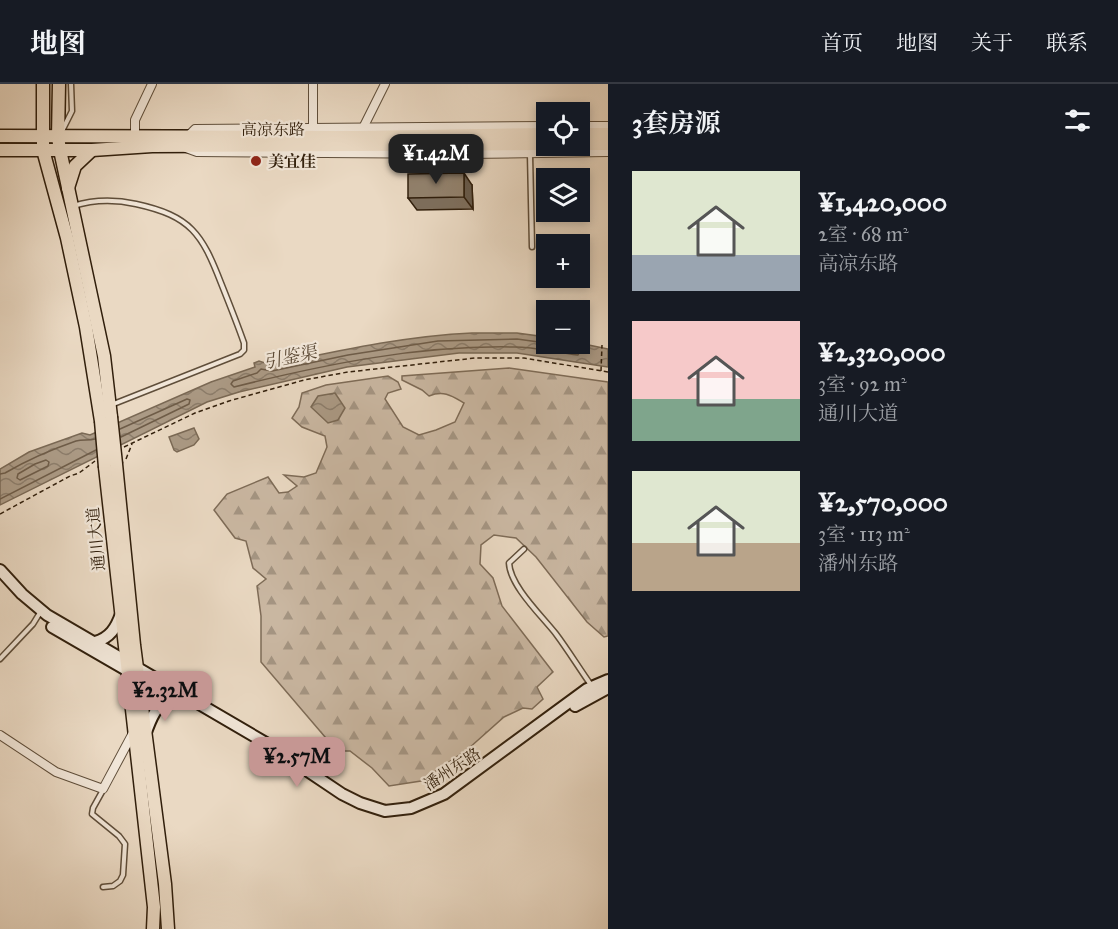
<!DOCTYPE html>
<html lang="zh">
<head>
<meta charset="utf-8">
<style>
  body { margin:0; font-family:"IM FELL Great Primer","Noto Serif SC",serif; background:#242831; color:#f1f3f6; height:100vh; display:flex; flex-direction:column; font-size:22px; white-space:nowrap }
  * { box-sizing:border-box; margin:0 }
  p { font-size:20px; color:#9ea1a6 }
  .icon { flex:none; width:33px; height:33px; fill:none; stroke:currentColor; stroke-width:2; stroke-linecap:round; stroke-linejoin:round }
  .map { position:relative; flex:1; overflow:hidden }
  .drawer { display:flex; flex-direction:column; background:#171b24; width:510px }
  .drawer>* { flex:none }
  .buttons { position:absolute; left:536px; top:18px; display:grid; gap:12px }
  .buttons a { display:grid; place-items:center; width:54px; height:54px; border-radius:0px; background:#171b24; box-shadow:0 3px 9px #0003; font-size:30px }
  .price { position:absolute; translate:-50% -51px; padding:0 14px; border-radius:12px; background:#c59692; color:#111; font-size:20px; line-height:39px; filter:drop-shadow(0 2px 3px #0008) }
  .price::after { content:''; position:absolute; left:50%; top:36px; width:18px; height:14px; margin-left:-9px; background:inherit; clip-path:polygon(0 0,100% 0,50% 100%) }
  .price.active { background:#222; color:#fff }
  ul { padding:0; list-style:none }
  li { display:flex; align-items:center; gap:18px; height:150px; padding:0 24px }
  li span { display:grid; place-items:center; flex:none; width:168px; height:120px; border-radius:0px; color:#555 }
  li>.icon { margin-inline-start:auto }
  span .icon { width:72px; height:72px; fill:#fffc; stroke-width:1 }
  li b { font-size:26px }
  h2 { display:flex; justify-content:space-between; align-items:center; height:72px; padding:0 24px; font-size:26px }
  header { display:flex; align-items:center; gap:36px; box-sizing:border-box; height:84px; padding:0 30px; background:#171b24; border-bottom:2px solid #363941 }
  header strong { font-size:28px }
  nav { display:flex; gap:33px; margin-inline-start:auto; font-size:21px }
  main { display:flex; flex:1; min-height:0 }
  .map>svg:first-child { display:block }
  .forest { fill:url(#forest-firs); stroke:#7e6c58; stroke-width:1.5 }
  .water { fill:url(#water-waves); stroke:#7a6955; stroke-width:1.5 }
  .lines { fill:none; stroke-linecap:round; stroke-linejoin:round }
  .shore { stroke:#6e5c48; stroke-width:1.5 }
  .lane-casing { stroke:#5f4e3a; stroke-width:7 }
  .street-casing { stroke:#5f4e3a; stroke-width:10 }
  .secondary-casing { stroke:#311f0c; stroke-width:14 }
  .primary-casing { stroke:#311f0c; stroke-width:15 }
  .path { stroke:#311f0c; stroke-width:1.5; stroke-dasharray:4.5 3; stroke-linecap:butt }
  .lane { stroke:#f1e6d8; stroke-width:4 }
  .street { stroke:#f1e6d8; stroke-width:8 }
  .secondary { stroke:#f1e6d8; stroke-width:10 }
  .primary { stroke:#ead9c3; stroke-width:12 }
  .primary-bridge-casing { stroke:#311f0c; stroke-width:15; stroke-linecap:butt }
  .primary-bridge { stroke:#ead9c3; stroke-width:12 }
  .wall { fill:#7d6e5c; stroke:#311f0c; stroke-width:1.5 }
  .shaded-wall { fill:#665a4b; stroke:#311f0c; stroke-width:1.5 }
  .building { fill:#91806b; stroke:#311f0c; stroke-width:1.5 }
  .poi-dot { fill:#8f2418; stroke:#f1e6d8; stroke-width:2 }
  .labels { text-anchor:middle; dominant-baseline:central; stroke-width:4.5; stroke-linejoin:round; paint-order:stroke }
  .street-label { font-size:16px; fill:#311f0c; stroke:#f1e6d8 }
  .poi-label { font-size:16px; font-weight:bold; fill:#311f0c; stroke:#f1e6d8; text-anchor:start }
  .water-label { font-size:18px; font-style:italic; fill:#5c4a36; stroke:#f1e6d8 }
</style>
</head>
<body>
<header>
<strong>地图</strong>
<nav><a>首页</a><a>地图</a><a>关于</a><a>联系</a></nav>
</header>
<main>
<div class="map">
<svg width="608" height="845" viewBox="0 0 608 845">
  <defs>
    <pattern id="forest-firs" width="22" height="20" patternUnits="userSpaceOnUse" patternTransform="scale(1.5)"><rect width="22" height="20" fill="#cbb9a4"/><path d="M5 1l3.5 6h-7zM16 11l3.5 6h-7z" fill="#a59684"/></pattern>
    <pattern id="water-waves" width="16" height="10" patternUnits="userSpaceOnUse" patternTransform="scale(1.5)"><rect width="16" height="10" fill="#ab9a85"/><path d="M0 5q4-4 8 0t8 0" fill="none" stroke="#8c7d6b"/></pattern>
  </defs>
  <rect width="100%" height="100%" fill="#ead9c3"/>
  <filter id="stains"><feTurbulence type="fractalNoise" baseFrequency=".00333" numOctaves="4"/><feColorMatrix values="0 0 0 0 .2 0 0 0 0 .09 0 0 0 0 .02 0 0 0 .5 -.17"/></filter>
  <radialGradient id="worn" r=".72"><stop offset=".6" stop-color="#630" stop-opacity="0"/><stop offset="1" stop-color="#630" stop-opacity=".3"/></radialGradient>
  <path class="forest" d="M509,284L608,298V552L604,553L587,538L536,473L516,454L494,451L481,461L480,480L493,494L502,522L553,588L537,603L543,615L532,625L523,624L504,633L468,665L421,697L389,702L372,684L350,667H337L261,578V532L257,502L266,495L253,484L246,457L235,454L214,426L227,410L268,393L279,409L288,408L297,402L284,391L304,393L316,389L327,363L325,352L302,343L292,334L299,323L302,309L326,301L388,292L398,298L401,305L388,309L385,315L403,343L419,351L436,346L455,338L464,319C452,312 444,306 429,312L422,306L402,296V292Z"/>
  <g class="water">
    <path d="M472,249H517L546,253V260L579,259L608,265V283L517,269H459L347,283L239,308L207,318L0,421V385L29,368L82,349L90,351L211,298L255,283L254,279L259,277L271,281C338,267 404,252 472,249Z"/>
    <path d="M335,309L345,324L338,336L328,339L311,323L318,312Z"/>
    <path d="M194,344L199,355L194,361L177,368L174,366L169,353Z"/>
  </g>
  <g class="lines">
    <g class="shore">
      <path d="M546,259L517,255L438,257L348,271L272,287L261,285L257,289L233,297L231,300L234,303C326,280 420,261 515,263C536,263 557,269 578,271L580,267L573,260"/>
      <path d="M120,345L187,315L190,316L189,320L121,353"/>
      <path d="M46,376L49,378L48,382L20,396L17,394L18,390L35,380Z"/>
      <path d="M0,390L5,389C29,375 50,366 76,357C83,355 88,357 95,355"/>
      <path d="M0,415L96,366"/>
    </g>
    <defs>
      <g id="lane">
        <path d="M62,47L72,27L71,0"/>
        <path d="M530,70L532,163"/>
        <path d="M73,122C95,115 114,115 136,120C191,132 202,150 221,199C229,219 237,239 244,259V266L240,270L111,321"/>
        <path d="M524,465L509,479C510,502 542,532 556,550C568,566 579,584 591,601"/>
        <path d="M0,575L33,540L41,527"/>
        <path d="M103,706L93,724L92,730L119,752L125,760L123,791L120,797L113,802L103,803"/>
      </g>
      <g id="street">
        <path d="M313,0V48"/>
        <path d="M579,42H608"/>
        <path d="M361,48L385,0"/>
        <path d="M135,52V36L152,0"/>
        <path d="M187,53L195,45L546,42"/>
        <path d="M186,64L197,68L467,70L608,68"/>
        <path d="M0,651L56,688L103,705L134,647"/>
      </g>
      <g id="secondary">
        <path d="M0,486L22,510L47,531L266,659L342,710L360,719L385,727L411,724L444,710L587,605L608,596"/>
        <path d="M52,543L166,609"/>
        <path d="M95,558C110,554 116,544 121,530"/>
        <path d="M575,622L608,604"/>
        <path d="M145,651C151,634 156,621 172,612"/>
      </g>
      <g id="primary">
        <path d="M43,0V66L67,154L86,243L101,337"/>
        <path d="M59,0L58,53L60,66L104,272L111,333"/>
        <path d="M579,50H608"/>
        <path d="M0,52L359,53L546,50"/>
        <path d="M579,60H608"/>
        <path d="M0,66H92L152,62L546,60"/>
        <path d="M68,104L75,82L92,66"/>
        <path d="M116,380L134,561L165,800L168,845"/>
        <path d="M105,383L154,823L153,845"/>
      </g>
    </defs>
    <use href="#lane" class="lane-casing"/>
    <use href="#street" class="street-casing"/>
    <use href="#secondary" class="secondary-casing"/>
    <use href="#primary" class="primary-casing"/>
    <g class="path">
      <path d="M601,287L602,261"/>
      <path d="M124,363L195,329L229,317L304,296L348,288L475,274H524L608,288"/>
      <path d="M126,375L132,360"/>
      <path d="M0,430L70,392L79,389L95,377"/>
    </g>
    <use href="#lane" class="lane"/>
    <use href="#street" class="street"/>
    <use href="#secondary" class="secondary"/>
    <use href="#primary" class="primary"/>
    <defs>
      <g id="primary-bridge">
        <path d="M111,333L116,380"/>
        <path d="M101,337L105,383"/>
      </g>
    </defs>
    <use href="#primary-bridge" class="primary-bridge-casing"/>
    <use href="#primary-bridge" class="primary-bridge"/>
  </g>
  <path class="wall" d="M472,101L473,125L417,126L408,114Z"/>
  <path class="shaded-wall" d="M464,89L472,101L473,125L464,113Z"/>
  <path class="building" d="M464,89V113L408,114V90Z"/>
  <circle class="poi-dot" cx="256" cy="77" r="6"/>
  <g class="labels">
    <g class="street-label">
      <text x="273" y="45">高凉东路</text>
      <text transform="translate(96 455) rotate(-96)">通川大道</text>
      <text transform="translate(452 685) rotate(-33)">潘州东路</text>
    </g>
    <g class="poi-label">
      <text x="268" y="77">美宜佳</text>
    </g>
    <g class="water-label">
      <text transform="translate(290 273) rotate(-12)">引鉴渠</text>
    </g>
  </g>
  <rect width="100%" height="100%" filter="url(#stains)"/>
  <rect width="100%" height="100%" fill="url(#worn)"/>
</svg>
<div class="buttons">
<a><svg class="icon" aria-label="locate" viewBox="0 0 24 24"><circle cx="12" cy="12" r="6"/><path d="M12 2v4M12 18v4M2 12h4M18 12h4"/></svg></a>
<a><svg class="icon" aria-label="layers" viewBox="0 0 24 24"><path d="M12 4l9 5-9 5-9-5zM3 14l9 5 9-5"/></svg></a>
<a>+</a>
<a>−</a>
</div>
<b class="price active" style="left:436px;top:101px">¥1.42M</b>
<b class="price" style="left:165px;top:638px">¥2.32M</b>
<b class="price" style="left:297px;top:704px">¥2.57M</b>
</div>
<section class="drawer">
<h2>3套房源<svg class="icon" aria-label="filters" viewBox="0 0 24 24"><path d="M4 7h16M4 17h16"/><circle cx="9" cy="7" r="2"/><circle cx="15" cy="17" r="2"/></svg></h2>
<ul>
<li><span style="background:linear-gradient(#dfe7d0 70%,#9aa5b1 0)"><svg class="icon" aria-label="home" viewBox="0 0 24 24"><path d="M3 11l9-7 9 7M6 9v11h12V9"/></svg></span><div><b>¥1,420,000</b><p>2室 · 68 m²</p><p>高凉东路</p></div></li>
<li><span style="background:linear-gradient(#f6c9c9 65%,#7fa58c 0)"><svg class="icon" aria-label="home" viewBox="0 0 24 24"><path d="M3 11l9-7 9 7M6 9v11h12V9"/></svg></span><div><b>¥2,320,000</b><p>3室 · 92 m²</p><p>通川大道</p></div></li>
<li><span style="background:linear-gradient(#dfe7d0 60%,#b9a48a 0)"><svg class="icon" aria-label="home" viewBox="0 0 24 24"><path d="M3 11l9-7 9 7M6 9v11h12V9"/></svg></span><div><b>¥2,570,000</b><p>3室 · 113 m²</p><p>潘州东路</p></div></li>
</ul>
</section>
</main>
</body>
</html>
